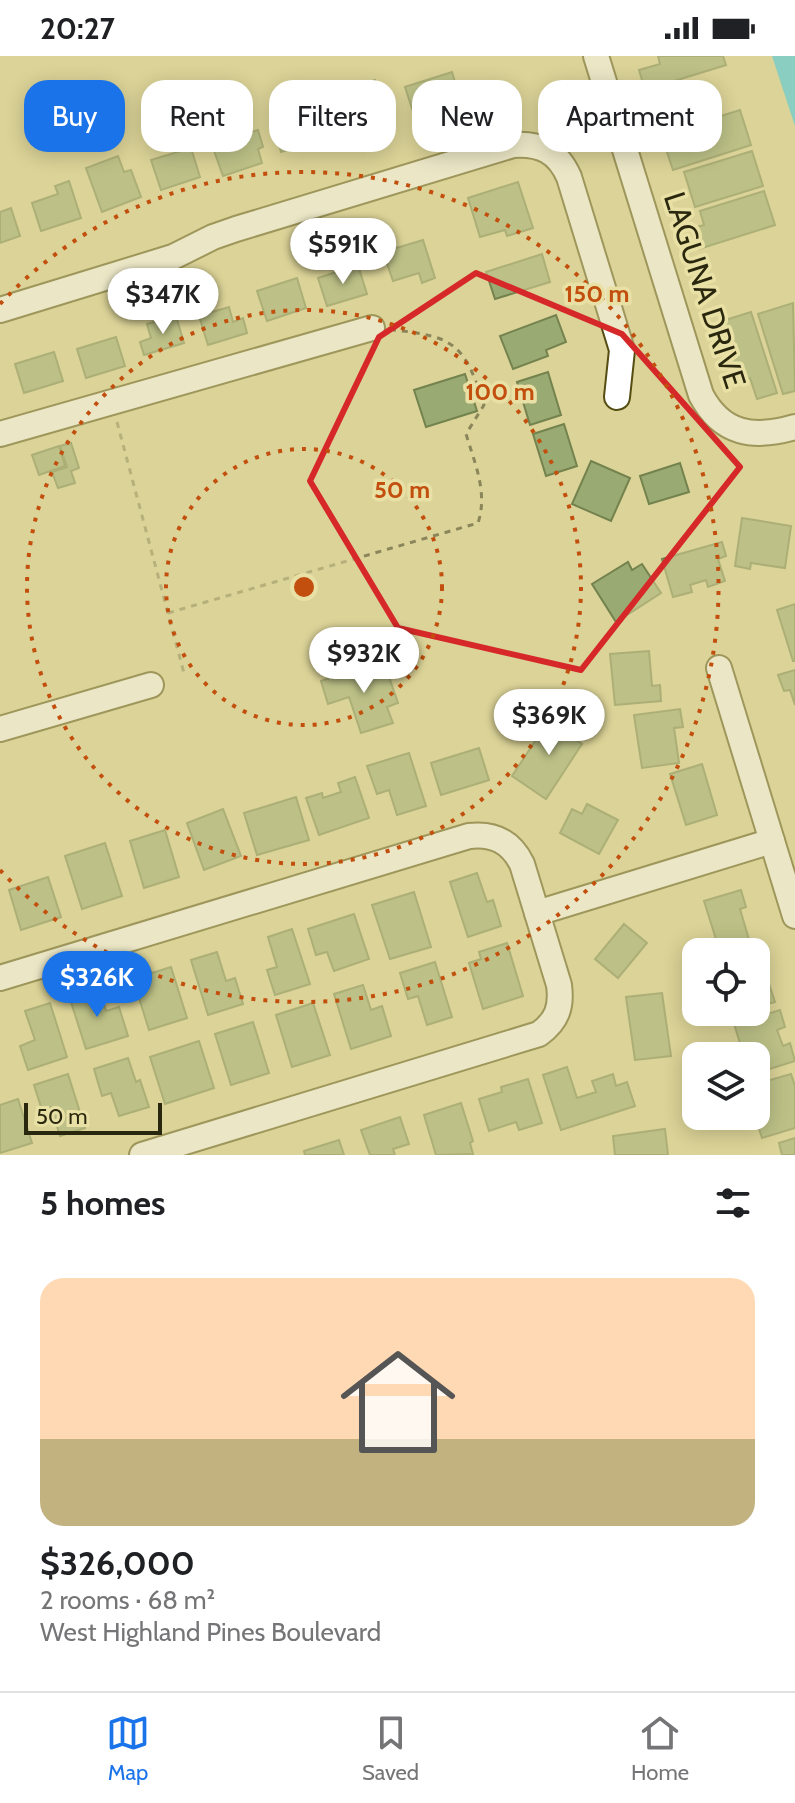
<!DOCTYPE html>
<html lang="en">
<head>
<meta charset="utf-8">
<style>
  body { margin:0; font-family:Cabin,sans-serif; background:#f2f2f2; color:#202124; height:100vh; display:flex; flex-direction:column; font-size:30px; white-space:nowrap }
  * { box-sizing:border-box; margin:0 }
  p { font-size:26px; color:#757577 }
  .icon { flex:none; width:44px; height:44px; fill:none; stroke:currentColor; stroke-width:2; stroke-linecap:round; stroke-linejoin:round }
  .map { position:relative; height:1099px; overflow:hidden }
  .sheet { display:flex; flex-direction:column; background:#fff; flex:1 }
  .sheet>* { flex:none }
  .guide { position:absolute; left:24px; top:24px; width:748px; height:72px; display:flex; gap:16px }
  .buttons { position:absolute; left:682px; top:882px; display:grid; gap:16px }
  .buttons a { display:grid; place-items:center; width:88px; height:88px; border-radius:16px; background:#fff; box-shadow:0 4px 20px #0003; font-size:40px }
  .scale { position:absolute; left:24px; bottom:20px; width:138px; box-sizing:border-box; padding-left:8px; border:4px solid #2a270f; border-top:0; font-size:22px; line-height:28px; white-space:nowrap; color:#2a270f; -webkit-text-stroke:6px #e8e0a4; paint-order:stroke }
  .price { position:absolute; translate:-50% -68px; padding:0 18px; border-radius:28px; background:#fff; color:#222; font-size:26px; line-height:52px; filter:drop-shadow(0 2px 4px #0008) }
  .price::after { content:''; position:absolute; left:50%; top:48px; width:24px; height:18px; margin-left:-12px; background:inherit; clip-path:polygon(0 0,100% 0,50% 100%) }
  .price.on { background:#1a73e8; color:#fff }
  ul { padding:0; list-style:none }
  li { display:grid; align-content:center; gap:16px; height:424px; padding:0 40px }
  li+li { border-top:2px solid #e0e0e0 }
  li span { display:grid; place-items:center; height:248px; border-radius:24px; color:#555 }
  li>.icon { margin-inline-start:auto }
  span .icon { width:144px; height:144px; fill:#fffc; stroke-width:1 }
  li b { font-size:34px }
  h2 { display:flex; justify-content:space-between; align-items:center; height:96px; padding:0 40px; font-size:34px }
  .pill { padding:0 28px; border-radius:24px; background:#fff; box-shadow:0 4px 20px #0003; font-size:28px; line-height:72px }
  .pill.on { background:#1a73e8; color:#fff }
  .status { display:flex; justify-content:space-between; align-items:center; height:56px; padding:0 40px; background:#fff; direction:ltr }
  .status svg { height:22px; fill:currentColor }
  .menu { display:flex; justify-content:space-around; align-items:center; height:112px; border-top:2px solid #e0e0e0; background:#fff; font-size:22px; color:#757577 }
  .menu a { display:grid; justify-items:center; gap:4px }
  .menu .on { color:#1a73e8 }
  .map>svg:first-child { display:block }
  .water { fill:#26c7f1 }
  .building { fill:#9aaa73; stroke:#74834e; stroke-width:2 }
  .lines { fill:none; stroke-linecap:round; stroke-linejoin:round }
  .minor-casing { stroke:#554d12; stroke-width:28 }
  .path { stroke:#8b855a; stroke-width:3; stroke-dasharray:6 6; stroke-linecap:butt }
  .minor { stroke:#fff; stroke-width:24 }
  .marked { fill:none; stroke:#d62828; stroke-width:6; stroke-linejoin:round }
  .ring { fill:none; stroke:#c24f0d; stroke-width:4; stroke-dasharray:4 8 }
  .labels { text-anchor:middle; dominant-baseline:central; stroke-width:7; stroke-linejoin:round; paint-order:stroke }
  .street-label { font-size:30px; fill:#2a270f; stroke:#e8e0a4 }
  .centre { fill:#c24f0d; stroke:#e8e0a4; stroke-width:4 }
  .ring-label { font-size:24px; text-anchor:middle; font-weight:bold; fill:#c24f0d; stroke:#e8e0a4; stroke-width:7; stroke-linejoin:round; paint-order:stroke }
</style>
</head>
<body>
<div class="status"><b>20:27</b><svg viewBox="0 0 49 12"><path d="M0 12V9h3v3zM5 12V6h3v6zM10 12V3h3v9zM15 12V0h3v12zM26 1h20v11H26zM47 4h2v5h-2z"/></svg></div>
<div class="map">
<svg width="795" height="1099" viewBox="0 0 795 1099">
  <rect width="100%" height="100%" fill="#dbd398"/>
  <path class="water" d="M772,0H795V70Z"/>
  <g class="building">
    <path d="M658,0H723L726,9L645,34L639,14L660,8Z"/>
    <path d="M452,16L464,57L418,71L405,31Z"/>
    <path d="M375,24L387,61L347,74L335,37Z"/>
    <path d="M286,49L291,63L312,57L320,83L281,96L273,68L281,66L277,52Z"/>
    <path d="M740,54L751,89L673,114L666,93L677,89L673,75Z"/>
    <path d="M258,74L263,91L258,93L262,107L223,120L212,89Z"/>
    <path d="M191,92L200,121L161,134L151,104Z"/>
    <path d="M752,95L763,130L695,151L684,116Z"/>
    <path d="M118,100L124,116L131,114L141,141L102,156L86,112Z"/>
    <path d="M69,125L81,162L41,175L32,147L58,138L55,130Z"/>
    <path d="M518,126L533,172L507,180L505,174L480,181L468,142Z"/>
    <path d="M764,135L775,169L699,193L693,172L704,169L700,155Z"/>
    <path d="M11,152L20,180L0,187V156Z"/>
    <path d="M423,184L435,222L422,227L419,217L393,225L383,196Z"/>
    <path d="M542,198L550,226L495,243L486,216Z"/>
    <path d="M358,209L367,238L327,250L318,222Z"/>
    <path d="M297,222L306,252L267,265L257,235Z"/>
    <path d="M793,247L795,335L783,338L758,258Z"/>
    <path d="M229,251L233,266L243,262L247,277L208,289L199,260Z"/>
    <path d="M751,256L777,337L757,343L750,322L735,327L716,267Z"/>
    <path d="M556,259L566,286L546,294L548,300L513,313L500,280Z"/>
    <path d="M176,260L184,287L144,299L140,286L151,282L147,268Z"/>
    <path d="M116,281L125,310L86,322L77,293Z"/>
    <path d="M54,296L63,325L24,337L15,308Z"/>
    <path d="M548,316L561,359L530,369L517,326Z"/>
    <path d="M465,318L477,355L426,371L414,334Z"/>
    <path d="M564,368L577,410L546,420L533,378Z"/>
    <path d="M71,387L79,412L71,415L75,427L58,432L52,416L67,411L60,390Z"/>
    <path d="M59,390L65,410L39,419L32,399Z"/>
    <path d="M591,405L630,422L611,465L572,448Z"/>
    <path d="M680,407L689,436L649,448L640,420Z"/>
    <path d="M742,462L791,470L785,512L751,507L750,513L735,510Z"/>
    <path d="M722,486L726,500L718,503L725,525L708,531L706,524L690,529L692,536L673,541L662,503Z"/>
    <path d="M628,506L632,514L642,508L661,537L616,566L592,528Z"/>
    <path d="M795,548V605H793L777,554Z"/>
    <path d="M649,595L652,630L660,629L661,645L615,649L610,598Z"/>
    <path d="M374,607L378,619L387,615L398,647L387,651L393,667L361,677L349,641L328,648L321,625Z"/>
    <path d="M795,614V649L790,634L784,635L778,619Z"/>
    <path d="M680,653L683,671L674,672L679,707L642,712L634,659Z"/>
    <path d="M553,658L578,674L573,682L582,688L546,743L512,720Z"/>
    <path d="M479,692L489,724L441,739L431,707Z"/>
    <path d="M409,697L426,750L397,759L389,734L377,738L367,710Z"/>
    <path d="M702,708L717,759L686,769L670,718Z"/>
    <path d="M355,721L369,762L319,779L306,742L322,737L323,742L341,736L338,727Z"/>
    <path d="M296,741L309,784L257,799L244,757Z"/>
    <path d="M587,748L618,764L599,798L560,777L572,753L582,758Z"/>
    <path d="M223,753L241,800L204,814L187,767Z"/>
    <path d="M165,774L179,821L144,832L130,785Z"/>
    <path d="M105,787L122,840L82,853L65,800Z"/>
    <path d="M477,817L487,846L493,844L501,870L468,881L450,826Z"/>
    <path d="M48,821L61,861L21,874L9,834Z"/>
    <path d="M741,834L746,851L740,853L750,887L720,896L704,845Z"/>
    <path d="M414,836L431,891L390,903L372,849Z"/>
    <path d="M354,858L369,903L334,915L327,896L316,899L308,873Z"/>
    <path d="M624,868L647,887L618,922L595,903Z"/>
    <path d="M292,873L310,928L275,939L267,914L277,911L268,881Z"/>
    <path d="M507,887L523,940L483,953L469,907L481,903L479,896Z"/>
    <path d="M758,894L775,946L756,951V896H752Z"/>
    <path d="M217,896L226,925L235,922L243,948L208,959L191,904Z"/>
    <path d="M435,906L452,961L427,969L418,940L408,943L400,917Z"/>
    <path d="M171,911L187,962L149,974L133,923Z"/>
    <path d="M363,929L371,954L382,950L391,980L351,993L334,938Z"/>
    <path d="M99,931L106,955L119,951L128,980L86,993L69,940Z"/>
    <path d="M662,937L671,1000L635,1004L626,941Z"/>
    <path d="M50,947L67,1001L28,1014L20,990L35,984L25,955Z"/>
    <path d="M313,947L330,999L292,1011L276,959Z"/>
    <path d="M780,954L785,971L777,974L783,990L790,987L795,1005L757,1017L756,1000H744L734,968Z"/>
    <path d="M253,966L269,1017L231,1029L215,978Z"/>
    <path d="M199,985L214,1032L165,1048L150,1001Z"/>
    <path d="M128,1002L136,1026L140,1024L149,1051L119,1060L111,1037L102,1040L94,1013Z"/>
    <path d="M567,1011L577,1042L596,1036L592,1025L613,1018L616,1030L627,1026L635,1050L561,1074L543,1019Z"/>
    <path d="M68,1018L85,1072L60,1080L51,1051L42,1054L34,1029Z"/>
    <path d="M791,1018L795,1030V1072L762,1082L755,1060L756,1028Z"/>
    <path d="M528,1023L542,1067L519,1074L516,1066L489,1075L479,1043L502,1036L501,1031Z"/>
    <path d="M18,1043L32,1087L0,1097V1049Z"/>
    <path d="M461,1047L473,1085L470,1087L473,1098L436,1099L424,1059Z"/>
    <path d="M400,1061L409,1088L393,1093L395,1099H370L361,1074Z"/>
    <path d="M665,1073L668,1099H615L613,1080Z"/>
    <path d="M795,1082V1099H782L779,1087Z"/>
    <path d="M339,1084L344,1099H305L304,1095Z"/>
  </g>
  <g class="lines">
    <defs>
      <g id="minor">
        <path d="M596,0L701,339C722,379 754,383 795,371"/>
        <path d="M0,254L173,201L213,181L236,173L513,89C541,87 558,96 569,121L622,294L617,341"/>
        <path d="M0,378L372,272"/>
        <path d="M719,612L795,860"/>
        <path d="M0,673L151,629"/>
        <path d="M537,857L772,785"/>
        <path d="M0,922L469,780C494,777 511,786 522,808L559,929C562,951 557,965 539,978L142,1099"/>
      </g>
    </defs>
    <use href="#minor" class="minor-casing"/>
    <g class="path">
      <path d="M117,366L185,621"/>
      <path d="M168,557L478,467C488,437 475,408 466,378L484,349C465,290 456,280 393,274"/>
    </g>
    <use href="#minor" class="minor"/>
  </g>
  <path d="M0 0H795V1099H0ZM476,217L622,278L740,411L581,614L398,572L310,425L379,281Z" fill="#dbd398" fill-opacity=".55" fill-rule="evenodd"/>
  <path class="marked" d="M476,217L622,278L740,411L581,614L398,572L310,425L379,281Z"/>
  <g class="ring">
    <circle cx="304" cy="531" r="138"/>
    <circle cx="304" cy="531" r="277"/>
    <path d="M0 248A415 415 0 1 1 0 814"/>
  </g>
  <g class="labels">
    <g class="street-label">
      <text transform="translate(705 234) rotate(72)">LAGUNA DRIVE</text>
    </g>
  </g>
  <circle cx="304" cy="531" r="12" class="centre"/>
  <g class="ring-label">
    <text x="597" y="246">150 m</text>
    <text x="500" y="344">100 m</text>
    <text x="402" y="442">50 m</text>
  </g>
</svg>
<div class="buttons">
<a><svg class="icon" aria-label="locate" viewBox="0 0 24 24"><circle cx="12" cy="12" r="6"/><path d="M12 2v4M12 18v4M2 12h4M18 12h4"/></svg></a>
<a><svg class="icon" aria-label="layers" viewBox="0 0 24 24"><path d="M12 4l9 5-9 5-9-5zM3 14l9 5 9-5"/></svg></a>
</div>
<div class="scale">50 m</div>
<b class="price" style="left:343px;top:230px">$591K</b>
<b class="price" style="left:163px;top:280px">$347K</b>
<b class="price" style="left:364px;top:639px">$932K</b>
<b class="price" style="left:549px;top:701px">$369K</b>
<b class="price on" style="left:97px;top:963px">$326K</b>
<div class="guide">
<a class="pill on">Buy</a>
<a class="pill">Rent</a>
<a class="pill">Filters</a>
<a class="pill">New</a>
<a class="pill">Apartment</a>
</div>
</div>
<section class="sheet">
<h2>5 homes<svg class="icon" aria-label="filters" viewBox="0 0 24 24"><path d="M4 7h16M4 17h16"/><circle cx="9" cy="7" r="2"/><circle cx="15" cy="17" r="2"/></svg></h2>
<ul>
<li><span style="background:linear-gradient(#ffd9b3 65%,#c2b280 0)"><svg class="icon" aria-label="home" viewBox="0 0 24 24"><path d="M3 11l9-7 9 7M6 9v11h12V9"/></svg></span><div><b>$326,000</b><p>2 rooms · 68 m²</p><p>West Highland Pines Boulevard</p></div></li>
</ul>
</section>
<nav class="menu">
<a class="on"><svg class="icon" aria-label="map" viewBox="0 0 24 24"><path d="M3 6l6-2 6 2 6-2v14l-6 2-6-2-6 2zM9 4v14M15 6v14"/></svg>Map</a>
<a><svg class="icon" aria-label="saved" viewBox="0 0 24 24"><path d="M7 4h10v16l-5-4-5 4z"/></svg>Saved</a>
<a><svg class="icon" aria-label="home" viewBox="0 0 24 24"><path d="M3 11l9-7 9 7M6 9v11h12V9"/></svg>Home</a>
</nav>
</body>
</html>
